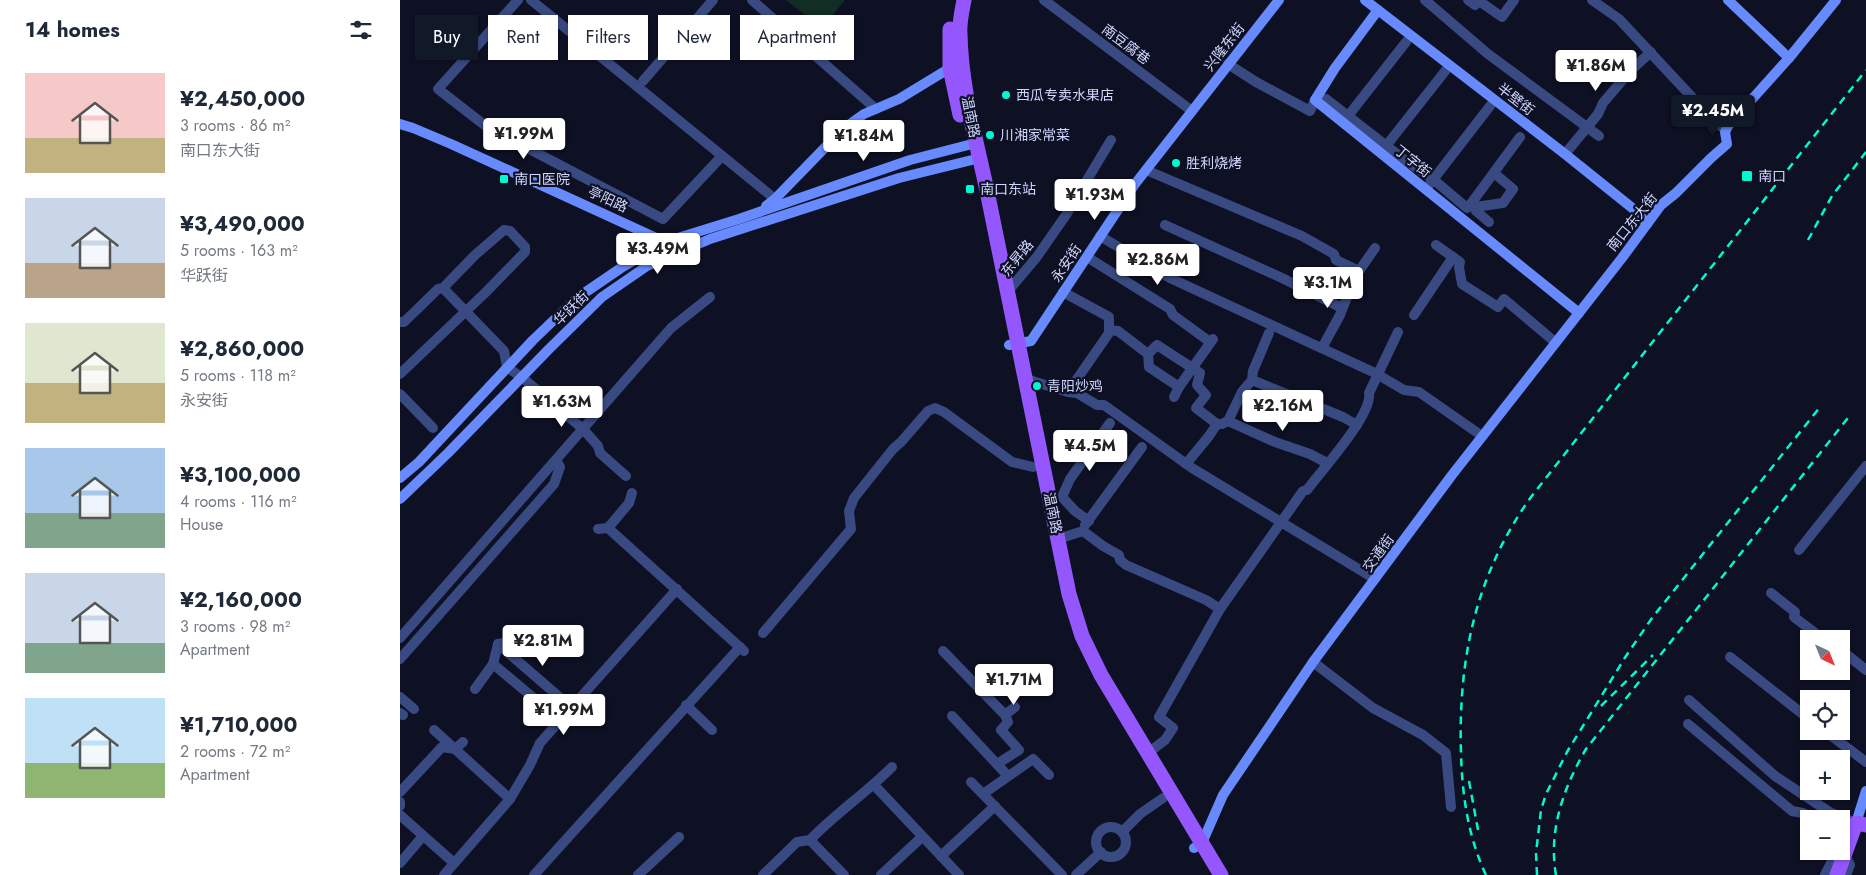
<!DOCTYPE html>
<html lang="en">
<head>
<meta charset="utf-8">
<style>
  body { margin:0; font-family:Jost,"Noto Sans SC",sans-serif; background:#f2f2f3; color:#1f2937; height:100vh; display:flex; flex-direction:column; font-size:19px; white-space:nowrap }
  * { box-sizing:border-box; margin:0 }
  p { font-size:16px; color:#747a83 }
  .icon { flex:none; width:28px; height:28px; fill:none; stroke:currentColor; stroke-width:2; stroke-linecap:round; stroke-linejoin:round }
  .map { position:relative; flex:1; overflow:hidden }
  .drawer { display:flex; flex-direction:column; background:#fff; width:400px }
  .drawer>* { flex:none }
  .guide { position:absolute; left:15px; top:15px; width:475px; height:45px; display:flex; gap:10px }
  .needle { width:32px; rotate:137deg }
  .fabs { position:absolute; left:1400px; top:630px; display:grid; gap:10px }
  .fabs a { display:grid; place-items:center; width:50px; height:50px; border-radius:0px; background:#fff; box-shadow:0 1px 4px #0004; font-size:25px }
  .price { position:absolute; translate:-50% -42px; padding:0 11px; border-radius:5px; background:#fff; color:#222; font-size:16px; line-height:32px; filter:drop-shadow(0 1px 2px #0008) }
  .price::after { content:''; position:absolute; left:50%; top:30px; width:15px; height:11px; margin-left:-8px; background:inherit; clip-path:polygon(0 0,100% 0,50% 100%) }
  .price.active { background:#111827; color:#fff }
  ul { padding:0; list-style:none }
  li { display:flex; align-items:center; gap:15px; height:125px; padding:0 25px }
  li span { display:grid; place-items:center; flex:none; width:140px; height:100px; border-radius:0px; color:#555 }
  li>.icon { margin-inline-start:auto }
  span .icon { width:60px; height:60px; fill:#fffc; stroke-width:1 }
  li b { font-size:21px }
  h2 { display:flex; justify-content:space-between; align-items:center; height:60px; padding:0 25px; font-size:21px }
  .pill { padding:0 18px; border-radius:0px; background:#fff; box-shadow:0 1px 4px #0004; font-size:18px; line-height:45px }
  .pill.active { background:#111827; color:#fff }
  main { display:flex; flex:1; min-height:0 }
  .map>svg:first-child { display:block }
  .green { fill:#112d24 }
  .lines { fill:none; stroke-linecap:round; stroke-linejoin:round }
  .street { stroke:#394981; stroke-width:10 }
  .secondary { stroke:#678bfe; stroke-width:10 }
  .primary { stroke:#9457fe; stroke-width:15 }
  .rail { stroke:#01f9d1; stroke-width:2.5; stroke-dasharray:8 6; stroke-linecap:butt }
  .poi-dot { fill:#01f9d1; stroke:#0e1023; stroke-width:2 }
  .labels { text-anchor:middle; dominant-baseline:central; stroke-width:4.5; stroke-linejoin:round; paint-order:stroke }
  .street-label { font-size:14px; fill:#d0d7ff; stroke:#0e1023 }
  .poi-label { font-size:14px; fill:#d0d7ff; stroke:#0e1023; text-anchor:start }
</style>
</head>
<body>
<main>
<section class="drawer">
<h2>14 homes<svg class="icon" aria-label="filters" viewBox="0 0 24 24"><path d="M4 7h16M4 17h16"/><circle cx="9" cy="7" r="2"/><circle cx="15" cy="17" r="2"/></svg></h2>
<ul>
<li><span style="background:linear-gradient(#f6c9c9 65%,#c2b280 0)"><svg class="icon" aria-label="home" viewBox="0 0 24 24"><path d="M3 11l9-7 9 7M6 9v11h12V9"/></svg></span><div><b>¥2,450,000</b><p>3 rooms · 86 m²</p><p>南口东大街</p></div></li>
<li><span style="background:linear-gradient(#c9d6e8 65%,#b9a48a 0)"><svg class="icon" aria-label="home" viewBox="0 0 24 24"><path d="M3 11l9-7 9 7M6 9v11h12V9"/></svg></span><div><b>¥3,490,000</b><p>5 rooms · 163 m²</p><p>华跃街</p></div></li>
<li><span style="background:linear-gradient(#dfe7d0 60%,#c2b280 0)"><svg class="icon" aria-label="home" viewBox="0 0 24 24"><path d="M3 11l9-7 9 7M6 9v11h12V9"/></svg></span><div><b>¥2,860,000</b><p>5 rooms · 118 m²</p><p>永安街</p></div></li>
<li><span style="background:linear-gradient(#a9c7e8 65%,#7fa58c 0)"><svg class="icon" aria-label="home" viewBox="0 0 24 24"><path d="M3 11l9-7 9 7M6 9v11h12V9"/></svg></span><div><b>¥3,100,000</b><p>4 rooms · 116 m²</p><p>House</p></div></li>
<li><span style="background:linear-gradient(#c9d6e8 70%,#7fa58c 0)"><svg class="icon" aria-label="home" viewBox="0 0 24 24"><path d="M3 11l9-7 9 7M6 9v11h12V9"/></svg></span><div><b>¥2,160,000</b><p>3 rooms · 98 m²</p><p>Apartment</p></div></li>
<li><span style="background:linear-gradient(#bfe0f5 65%,#8fb573 0)"><svg class="icon" aria-label="home" viewBox="0 0 24 24"><path d="M3 11l9-7 9 7M6 9v11h12V9"/></svg></span><div><b>¥1,710,000</b><p>2 rooms · 72 m²</p><p>Apartment</p></div></li>
</ul>
</section>
<div class="map">
<svg width="1466" height="875" viewBox="0 0 1466 875">
  <rect width="100%" height="100%" fill="#0e1023"/>
  <path class="green" d="M386,0H445L422,28Z"/>
  <g class="lines">
    <g class="street">
      <path d="M118,0L38,89L87,127L263,219L322,156"/>
      <path d="M131,0L375,199"/>
      <path d="M352,0L476,109"/>
      <path d="M644,0L792,111"/>
      <path d="M1025,0L1088,54L1199,136"/>
      <path d="M1068,0L1075,5L1079,1L1102,17L1114,0"/>
      <path d="M1192,0L1219,19L1316,123L1322,127L1328,126"/>
      <path d="M828,64L856,82L910,111L915,100"/>
      <path d="M243,81L313,0"/>
      <path d="M926,99L1002,158L1034,180L1067,208L1070,205L1075,207L1103,203L1113,189L1094,173"/>
      <path d="M948,116L1006,42"/>
      <path d="M986,146L1046,70"/>
      <path d="M1165,154L1198,114L1203,103L1231,70L1251,52"/>
      <path d="M746,170L902,236L934,254L936,260L959,271L975,248"/>
      <path d="M1029,185L1090,106"/>
      <path d="M1070,205L1120,137"/>
      <path d="M1075,207L1076,211L1089,222"/>
      <path d="M765,225L882,278L942,308"/>
      <path d="M700,236L770,278L975,373L1004,390L1019,392L1082,436"/>
      <path d="M1036,245L1060,262L1059,267L1062,284L1098,307L1104,299L1155,342"/>
      <path d="M687,257L770,309L773,315L810,342"/>
      <path d="M43,288L104,351L107,367L124,379L183,429L198,446L200,453L226,476"/>
      <path d="M608,291L636,258L666,215L711,140"/>
      <path d="M663,292L709,317V333L668,392"/>
      <path d="M1014,315L1053,257"/>
      <path d="M0,322H4L38,289L43,288L75,255L104,230L110,231L125,247V252L85,293L0,374"/>
      <path d="M709,330L718,331L748,354L749,367L779,387"/>
      <path d="M922,348L940,315L954,280"/>
      <path d="M748,354L757,345L800,373L797,385L806,395L796,408L817,424"/>
      <path d="M626,379L668,392L677,393L697,405H704L792,468L975,579"/>
      <path d="M852,380L943,417L957,425"/>
      <path d="M0,394L33,428"/>
      <path d="M774,397L779,387L813,339"/>
      <path d="M828,421L875,442L910,454L927,463"/>
      <path d="M786,464L809,436L817,424H822L828,421L842,392L852,380L853,371L869,333"/>
      <path d="M689,521L675,511L662,497L670,479L710,423"/>
      <path d="M685,525L742,447"/>
      <path d="M208,528L344,651"/>
      <path d="M198,529L208,528L229,503L232,493"/>
      <path d="M658,539L683,531L703,546L719,555L720,560L726,565L806,600L820,609"/>
      <path d="M1399,550L1466,466"/>
      <path d="M1371,593L1395,612L1394,617L1423,639"/>
      <path d="M363,633L451,529L449,511L454,498L493,449L501,442L528,411L535,408L544,412L612,462L633,467"/>
      <path d="M0,638L271,328L310,297"/>
      <path d="M98,644L172,708"/>
      <path d="M1441,650L1466,670"/>
      <path d="M543,651L605,715L608,722L601,730L619,750L597,764"/>
      <path d="M1330,657L1409,719"/>
      <path d="M0,659L154,484L160,467L156,460"/>
      <path d="M913,662L973,708L1023,735L1046,753L1051,807"/>
      <path d="M93,664L161,721"/>
      <path d="M75,689L93,664L98,644L110,642"/>
      <path d="M0,697L14,709"/>
      <path d="M1289,700L1375,776L1431,813L1456,823"/>
      <path d="M286,705L312,730"/>
      <path d="M0,713L3,715"/>
      <path d="M605,715L615,707"/>
      <path d="M552,716L608,776"/>
      <path d="M1288,724L1392,811L1403,813L1412,819"/>
      <path d="M34,730L110,799"/>
      <path d="M1425,731L1466,762"/>
      <path d="M748,753L765,740L773,728L759,717L820,609L903,491L907,490C921,471 973,414 969,393L998,332"/>
      <path d="M571,782L662,875"/>
      <path d="M474,785L559,875"/>
      <path d="M0,792L42,747L55,749L63,742"/>
      <path d="M583,794L633,759L649,775"/>
      <path d="M0,802V806"/>
      <path d="M0,815L54,863"/>
      <circle cx="711" cy="842" r="15"/>
      <path d="M722,832L740,814L763,798"/>
      <path d="M410,840L444,875"/>
      <path d="M541,856L595,806"/>
      <path d="M0,863L23,836"/>
      <path d="M44,875L110,799L130,765L140,743L277,589"/>
      <path d="M134,875L340,647"/>
      <path d="M238,875L279,837"/>
      <path d="M363,875L397,842L410,840C435,814 466,793 492,767"/>
      <path d="M481,875L522,837"/>
      <path d="M676,875L701,852"/>
      <path d="M1425,875L1432,861L1445,855L1450,865L1446,875"/>
    </g>
    <g class="secondary">
      <path d="M965,0L1165,154L1236,211L1247,224"/>
      <path d="M1328,0L1389,58"/>
      <path d="M978,10L935,68L915,100L1179,313"/>
      <path d="M0,124L13,128L51,144L265,242"/>
      <path d="M366,206L375,199L443,129L464,114L499,99L550,68H556"/>
      <path d="M609,345L631,341L735,184L879,0"/>
      <path d="M0,478L19,462L133,340L177,298L221,268L265,242L339,219L510,160L576,143"/>
      <path d="M0,499L48,453L149,349L202,297L247,266L310,239L499,178L580,158"/>
      <path d="M1456,823L1466,791"/>
      <path d="M794,848L802,843L823,795L913,662L1052,475L1222,258L1261,205L1276,193L1311,158L1327,144L1325,132L1328,126L1389,58L1436,0"/>
    </g>
    <g class="primary">
      <path d="M564,0C562,11 559,23 560,34C561,86 575,136 586,186L669,594L682,636L701,675L821,875"/>
      <path d="M550,29V68L560,115"/>
      <path d="M1437,875L1456,823L1466,825"/>
    </g>
    <g class="rail">
      <path d="M1408,240L1432,196L1466,152"/>
      <path d="M1201,706L1253,655"/>
      <path d="M1069,781L1078,830"/>
      <path d="M1086,875C1068,837 1062,794 1061,753C1058,658 1076,574 1131,497L1466,70"/>
      <path d="M1137,875L1136,853L1141,810L1146,794L1167,752L1226,656L1252,618L1420,407"/>
      <path d="M1156,875C1148,830 1164,787 1186,749L1451,414"/>
    </g>
  </g>
  <g class="poi-dot">
    <circle cx="606" cy="95" r="5"/>
    <circle cx="590" cy="135" r="5"/>
    <circle cx="776" cy="163" r="5"/>
    <rect x="1341" y="170" width="12" height="12" rx="2.5"/>
    <rect x="99" y="174" width="10" height="10" rx="2.5"/>
    <rect x="565" y="184" width="10" height="10" rx="2.5"/>
    <circle cx="637" cy="386" r="5"/>
  </g>
  <g class="labels">
    <g class="street-label">
      <text transform="translate(726 44) rotate(37)">南豆腐巷</text>
      <text transform="translate(824 47) rotate(-52)">兴隆东街</text>
      <text transform="translate(1116 99) rotate(38)">半壁街</text>
      <text transform="translate(571 117) rotate(79)">温南路</text>
      <text transform="translate(1013 161) rotate(39)">丁字街</text>
      <text transform="translate(208 199) rotate(25)">亭阳路</text>
      <text transform="translate(1232 222) rotate(-51)">南口东大街</text>
      <text transform="translate(617 258) rotate(-51)">东昇路</text>
      <text transform="translate(666 263) rotate(-56)">永安街</text>
      <text transform="translate(171 308) rotate(-44)">华跃街</text>
      <text transform="translate(653 513) rotate(79)">温南路</text>
      <text transform="translate(978 553) rotate(-54)">交通街</text>
    </g>
    <g class="poi-label">
      <text x="616" y="95">西瓜专卖水果店</text>
      <text x="600" y="135">川湘家常菜</text>
      <text x="786" y="163">胜利烧烤</text>
      <text x="1358" y="176">南口</text>
      <text x="114" y="179">南口医院</text>
      <text x="580" y="189">南口东站</text>
      <text x="647" y="386">青阳炒鸡</text>
    </g>
  </g>
</svg>
<div class="fabs">
<a><svg class="needle" viewBox="-14 -14 28 28"><path d="M0-13l5 13h-10z" fill="#e53935"/><path d="M0 13l5-13h-10z" fill="#747a83"/></svg></a>
<a><svg class="icon" aria-label="locate" viewBox="0 0 24 24"><circle cx="12" cy="12" r="6"/><path d="M12 2v4M12 18v4M2 12h4M18 12h4"/></svg></a>
<a>+</a>
<a>−</a>
</div>
<b class="price" style="left:1196px;top:92px">¥1.86M</b>
<b class="price active" style="left:1313px;top:137px">¥2.45M</b>
<b class="price" style="left:124px;top:160px">¥1.99M</b>
<b class="price" style="left:464px;top:162px">¥1.84M</b>
<b class="price" style="left:695px;top:221px">¥1.93M</b>
<b class="price" style="left:258px;top:275px">¥3.49M</b>
<b class="price" style="left:758px;top:286px">¥2.86M</b>
<b class="price" style="left:928px;top:309px">¥3.1M</b>
<b class="price" style="left:162px;top:428px">¥1.63M</b>
<b class="price" style="left:883px;top:432px">¥2.16M</b>
<b class="price" style="left:690px;top:472px">¥4.5M</b>
<b class="price" style="left:143px;top:667px">¥2.81M</b>
<b class="price" style="left:614px;top:706px">¥1.71M</b>
<b class="price" style="left:164px;top:736px">¥1.99M</b>
<div class="guide">
<a class="pill active">Buy</a>
<a class="pill">Rent</a>
<a class="pill">Filters</a>
<a class="pill">New</a>
<a class="pill">Apartment</a>
</div>
</div>
</main>
</body>
</html>
